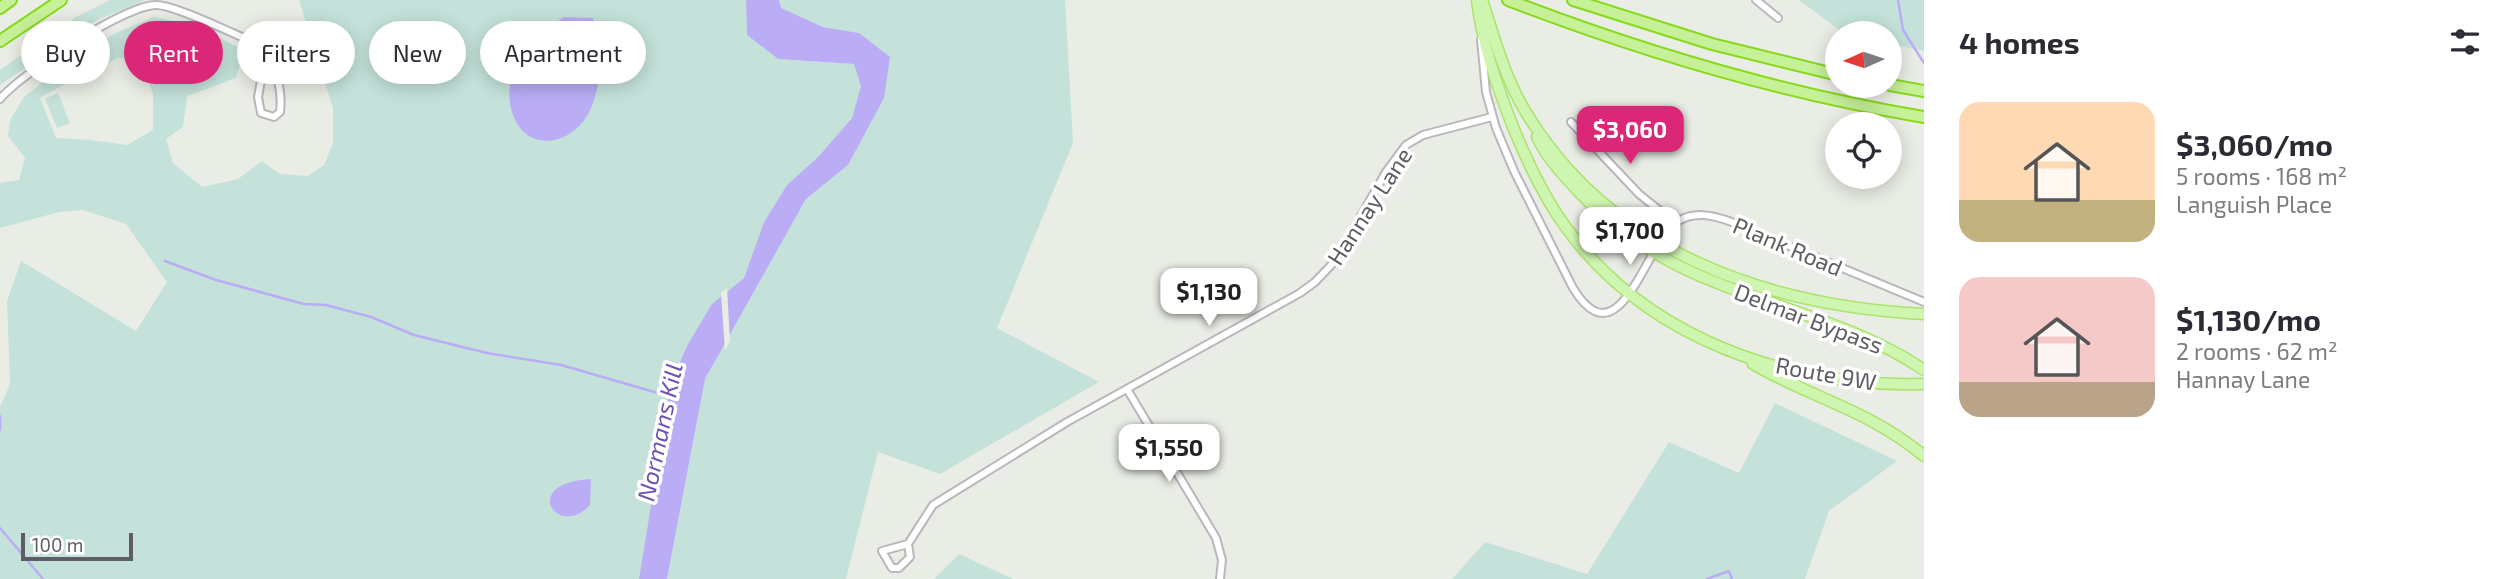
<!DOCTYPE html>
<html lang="en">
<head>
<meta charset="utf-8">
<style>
  body { margin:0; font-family:"Exo 2",sans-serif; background:#f2f2f3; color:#2b2b33; height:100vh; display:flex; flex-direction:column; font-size:26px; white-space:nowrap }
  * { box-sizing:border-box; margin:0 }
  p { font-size:23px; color:#7c7c81 }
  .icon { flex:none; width:38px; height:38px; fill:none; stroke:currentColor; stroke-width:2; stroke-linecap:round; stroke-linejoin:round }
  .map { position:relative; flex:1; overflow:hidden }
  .sheet { display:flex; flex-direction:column; background:#fff; width:595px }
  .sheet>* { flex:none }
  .guide { position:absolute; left:21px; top:21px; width:665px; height:63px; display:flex; gap:14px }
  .needle { width:46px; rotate:267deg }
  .controls { position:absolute; left:1825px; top:21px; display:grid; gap:14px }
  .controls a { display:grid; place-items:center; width:77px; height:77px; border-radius:50%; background:#fff; box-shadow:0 4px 18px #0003; font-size:35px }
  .scale { position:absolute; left:21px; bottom:18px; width:112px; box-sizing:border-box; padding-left:7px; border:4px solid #5f5d64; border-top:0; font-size:19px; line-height:24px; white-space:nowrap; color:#5f5d64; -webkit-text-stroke:5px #fff; paint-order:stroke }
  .price { position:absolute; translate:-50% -60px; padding:0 16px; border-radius:14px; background:#fff; color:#222; font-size:23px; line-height:46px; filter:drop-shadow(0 2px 4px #0008) }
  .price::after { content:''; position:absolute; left:50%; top:42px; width:21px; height:16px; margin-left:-10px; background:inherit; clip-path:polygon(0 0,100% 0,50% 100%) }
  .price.active { background:#db2777; color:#fff }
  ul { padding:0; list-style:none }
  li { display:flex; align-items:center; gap:21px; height:175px; padding:0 35px }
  li span { display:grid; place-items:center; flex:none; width:196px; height:140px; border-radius:21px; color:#555 }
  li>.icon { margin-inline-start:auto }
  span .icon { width:84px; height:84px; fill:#fffc; stroke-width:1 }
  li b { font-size:30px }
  h2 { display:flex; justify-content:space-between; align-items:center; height:84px; padding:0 35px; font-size:30px }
  .chip { padding:0 24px; border-radius:32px; background:#fff; box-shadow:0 4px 18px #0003; font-size:24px; line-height:63px }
  .chip.active { background:#db2777; color:#fff }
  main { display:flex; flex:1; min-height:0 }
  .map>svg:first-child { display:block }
  .green { fill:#c4e2da; fill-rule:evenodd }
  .water { fill:#baadf5 }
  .pier { fill:#e9ede5 }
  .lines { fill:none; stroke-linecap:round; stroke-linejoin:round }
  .stream { stroke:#baadf5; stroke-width:2.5 }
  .minor-casing { stroke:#b9b7bd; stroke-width:10 }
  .primary-casing { stroke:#abe26a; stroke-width:13 }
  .motorway-casing { stroke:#87d919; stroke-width:14 }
  .minor { stroke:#fff; stroke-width:6 }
  .primary { stroke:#cef6b1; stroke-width:10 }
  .motorway { stroke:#c6f198; stroke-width:10 }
  .labels { text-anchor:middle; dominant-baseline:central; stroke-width:7; stroke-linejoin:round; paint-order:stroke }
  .street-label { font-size:23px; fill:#5f5d64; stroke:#fff }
  .water-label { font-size:24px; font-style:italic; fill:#6b52b6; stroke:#fff }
</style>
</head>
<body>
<main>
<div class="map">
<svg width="1924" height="579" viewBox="0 0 1924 579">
  <rect width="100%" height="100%" fill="#e9ede5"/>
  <g class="green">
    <path d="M110,0H145L97,20L0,85V70L76,17Z"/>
    <path d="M299,0H746L747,35L778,59L855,64L861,86L852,118L818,157L787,185L764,222L744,278L712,305L688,344L671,382L639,579H0V407L10,384L7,301L21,261L136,331L167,282L126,224L83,210L59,212L0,228V183L19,180L25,158L8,136L10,120L24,97L77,55L116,33L154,17L194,25L244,50L236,78L187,96L183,127L166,139L173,163L202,187L238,179L262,161L280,174L308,176L324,165L333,143V108ZM118,58L141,60L153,94V130L127,145L90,140L56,138L40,98L84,73Z"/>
    <path d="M779,0H1065L1073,143L997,328L1099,382L940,474L878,452L846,579H667L705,379L806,199L848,165L884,97L859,33L823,27L780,8Z"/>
    <path d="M1799,0H1924V51L1890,44V33H1838V29Z"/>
    <path d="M58,93L70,123L57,128L45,99Z"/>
    <path d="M1775,403L1897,461L1829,511L1805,579H1452L1485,542L1587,574L1669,442L1739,473Z"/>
    <path d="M959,554L1013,579H934Z"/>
  </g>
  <g class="water">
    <path d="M746,0H779L781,8L823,27L859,33L890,57L884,98L848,165L806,199L705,379L667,579H639L671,382L688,344L712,304L744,278L764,222L787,185L818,157L852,118L861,86L854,64L778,59L747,35Z"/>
    <path d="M563,17L593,18C601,48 604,78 591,108C573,150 518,155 510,103C508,89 511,68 520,57C532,42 549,30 563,17Z"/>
    <path d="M591,479L590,505C558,540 518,483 591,479Z"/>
  </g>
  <path class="pier" d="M727,288L730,341L725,351L721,293Z"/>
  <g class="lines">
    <g class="stream">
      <path d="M1898,0L1903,30L1924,63"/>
      <path d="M165,261L216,280L304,304L326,305L371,317L414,335L487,353L561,365L658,393L671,391"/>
      <path d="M0,416V430"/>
      <path d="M0,528L43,579"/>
      <path d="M1707,579L1729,571L1732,579"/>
    </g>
    <defs>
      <g id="minor">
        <path d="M1756,0L1778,18"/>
        <path d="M1481,40L1486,92L1496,128L1514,171L1573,288C1620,365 1646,241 1677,222C1693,211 1712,215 1729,221L1924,302"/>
        <path d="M0,99C21,74 126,4 157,5C177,6 232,33 253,42C274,54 283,89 280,112L274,117L261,113L258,97L266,53"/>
        <path d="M1571,122L1639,194L1675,223"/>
        <path d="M1127,389L1216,538L1222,560L1220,579"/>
        <path d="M908,544L882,551L892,568H899L910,557L908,544L933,505L1067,422L1300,293L1315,282L1336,260L1386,172L1406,145L1423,135L1492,117"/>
      </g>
      <g id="primary">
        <path d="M1477,0C1482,43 1497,86 1513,127C1527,161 1543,196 1565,226C1646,339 1788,387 1924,384"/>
        <path d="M1482,0C1494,37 1504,75 1524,109C1608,252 1767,306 1924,314"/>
        <path d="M1537,137C1547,158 1564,176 1579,192C1610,225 1647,251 1687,270C1765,307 1852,321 1924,370"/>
        <path d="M1753,364C1812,398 1869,410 1924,456"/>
      </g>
      <g id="motorway">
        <path d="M1508,0C1643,52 1781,93 1924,117"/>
        <path d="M1573,0L1712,44L1838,75"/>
        <path d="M0,8L11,0"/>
        <path d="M0,41L61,0"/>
        <path d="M1890,85L1924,91"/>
      </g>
    </defs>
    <use href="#minor" class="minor-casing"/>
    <use href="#primary" class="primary-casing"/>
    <use href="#motorway" class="motorway-casing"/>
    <use href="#minor" class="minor"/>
    <use href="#primary" class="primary"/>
    <use href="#motorway" class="motorway"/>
  </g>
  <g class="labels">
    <g class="street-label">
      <text transform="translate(1369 206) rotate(-57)">Hannay Lane</text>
      <text transform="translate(1788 246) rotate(23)">Plank Road</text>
      <text transform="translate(1809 318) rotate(21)">Delmar Bypass</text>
      <text transform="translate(1826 373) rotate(10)">Route 9W</text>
    </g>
    <g class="water-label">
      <text transform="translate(659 432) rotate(-78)">Normans Kill</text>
    </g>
  </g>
</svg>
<div class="controls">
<a><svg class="needle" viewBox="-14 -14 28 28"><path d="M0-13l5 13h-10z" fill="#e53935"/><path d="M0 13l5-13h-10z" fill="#7c7c81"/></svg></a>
<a><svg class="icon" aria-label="locate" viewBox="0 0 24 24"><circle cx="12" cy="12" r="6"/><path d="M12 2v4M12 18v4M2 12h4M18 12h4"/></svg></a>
</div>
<div class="scale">100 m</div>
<b class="price active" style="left:1630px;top:166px">$3,060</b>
<b class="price" style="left:1630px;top:267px">$1,700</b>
<b class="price" style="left:1209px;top:328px">$1,130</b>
<b class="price" style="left:1169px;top:484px">$1,550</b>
<div class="guide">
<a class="chip">Buy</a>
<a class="chip active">Rent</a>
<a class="chip">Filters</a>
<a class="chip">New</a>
<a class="chip">Apartment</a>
</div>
</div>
<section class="sheet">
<h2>4 homes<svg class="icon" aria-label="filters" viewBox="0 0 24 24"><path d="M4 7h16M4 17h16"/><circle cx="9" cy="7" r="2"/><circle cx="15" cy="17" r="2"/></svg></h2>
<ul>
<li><span style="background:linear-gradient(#ffd9b3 70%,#c2b280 0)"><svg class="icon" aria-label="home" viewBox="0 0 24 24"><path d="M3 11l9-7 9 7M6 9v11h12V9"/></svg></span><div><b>$3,060/mo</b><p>5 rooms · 168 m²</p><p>Languish Place</p></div></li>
<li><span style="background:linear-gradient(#f6c9c9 75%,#b9a48a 0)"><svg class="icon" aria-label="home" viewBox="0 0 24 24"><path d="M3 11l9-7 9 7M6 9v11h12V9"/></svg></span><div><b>$1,130/mo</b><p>2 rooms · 62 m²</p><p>Hannay Lane</p></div></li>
</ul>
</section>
</main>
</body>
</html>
